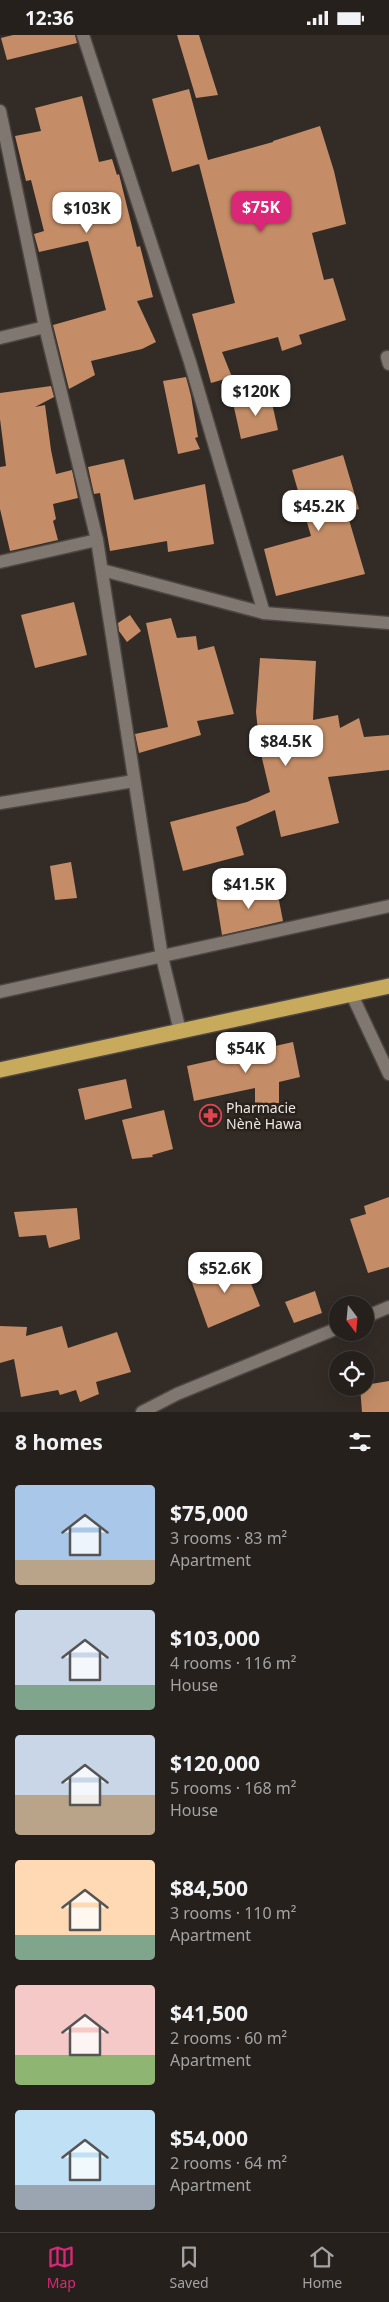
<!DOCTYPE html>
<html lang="en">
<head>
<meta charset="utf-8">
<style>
  body { margin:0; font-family:"Noto Sans",sans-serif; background:#322d29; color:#f1f3f6; height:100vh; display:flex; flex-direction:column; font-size:19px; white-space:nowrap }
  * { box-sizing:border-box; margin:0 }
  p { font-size:16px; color:#a4a3a3 }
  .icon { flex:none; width:28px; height:28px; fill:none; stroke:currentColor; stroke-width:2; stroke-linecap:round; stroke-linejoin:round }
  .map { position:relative; height:1377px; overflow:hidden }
  .drawer { display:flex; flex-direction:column; background:#26201c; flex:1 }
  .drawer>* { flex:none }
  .needle { width:32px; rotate:164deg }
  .buttons { position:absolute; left:329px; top:1261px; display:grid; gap:10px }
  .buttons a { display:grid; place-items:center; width:45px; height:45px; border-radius:50%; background:#26201c; box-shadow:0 5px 20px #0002,0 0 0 1px #423e3b; font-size:25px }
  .price { position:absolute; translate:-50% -42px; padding:0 11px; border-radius:10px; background:#fff; color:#222; font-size:16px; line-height:32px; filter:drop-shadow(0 1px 2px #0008) }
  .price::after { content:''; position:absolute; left:50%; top:30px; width:15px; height:11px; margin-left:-8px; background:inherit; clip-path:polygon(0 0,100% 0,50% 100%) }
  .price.active { background:#db2777; color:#fff }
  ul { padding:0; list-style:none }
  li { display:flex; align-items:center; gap:15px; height:125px; padding:0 15px }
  li span { display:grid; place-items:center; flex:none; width:140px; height:100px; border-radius:5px; color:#555 }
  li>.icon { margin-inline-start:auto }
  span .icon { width:60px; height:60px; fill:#fffc; stroke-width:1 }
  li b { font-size:21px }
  h2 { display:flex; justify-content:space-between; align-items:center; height:60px; padding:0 15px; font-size:21px }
  .status { display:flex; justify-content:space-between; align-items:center; height:35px; padding:0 25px; background:#26201c; direction:ltr }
  .status svg { height:14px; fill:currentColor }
  .tab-bar { display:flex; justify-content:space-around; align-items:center; height:70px; border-top:1px solid #423e3b; background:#26201c; font-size:14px; color:#a4a3a3 }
  .tab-bar a { display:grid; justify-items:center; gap:2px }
  .tab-bar .active { color:#db2777 }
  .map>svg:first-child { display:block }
  .building { fill:#c48d67 }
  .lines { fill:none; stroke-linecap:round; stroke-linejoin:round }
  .minor-casing { stroke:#4c4642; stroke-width:15 }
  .highway-casing { stroke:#4c4642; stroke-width:18 }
  .minor { stroke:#807771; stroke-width:12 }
  .highway { stroke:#c8aa5d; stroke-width:15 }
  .labels { text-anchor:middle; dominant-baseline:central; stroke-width:5; stroke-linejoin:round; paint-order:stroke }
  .poi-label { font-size:14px; fill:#ece7e4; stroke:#28211c; text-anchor:start }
</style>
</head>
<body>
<div class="status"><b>12:36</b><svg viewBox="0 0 49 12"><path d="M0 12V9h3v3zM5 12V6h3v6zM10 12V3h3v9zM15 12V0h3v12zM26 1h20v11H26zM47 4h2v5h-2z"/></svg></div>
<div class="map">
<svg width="389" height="1377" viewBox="0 0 389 1377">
  <rect width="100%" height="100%" fill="#322b26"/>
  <g class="building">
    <path d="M13,0H75L77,8L7,25L1,3Z"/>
    <path d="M177,0H199L218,60L196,63Z"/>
    <path d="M189,54L208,125L273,107V106L320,91L334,136L346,189L312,198L324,245L333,243L346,285L299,300L302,309L282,316L278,302L222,317L232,342L211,348L192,279L235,268L199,129L172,137L152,64Z"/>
    <path d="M82,61L99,127L112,124L117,140L119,139L137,212L140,211L153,262L137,266L156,307L142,314L91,326L95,340L69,354L53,290L106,275L88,206L39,217L34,199L44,196L31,145L26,146L15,101L41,96L35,73Z"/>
    <path d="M186,342L191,361L198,402L195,403L200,414L178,419L163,346Z"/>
    <path d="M51,351L54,362L35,372L45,370L51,415L56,439L72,435L78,463L53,469L56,484L53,486L58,505L10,516L0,474V432L6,431L0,384V358Z"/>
    <path d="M270,359L278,395L241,404L233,368Z"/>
    <path d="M343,420L359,474L347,478L365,539L276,561L264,514L311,501L292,435Z"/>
    <path d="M124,424L134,465L205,449L214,509L168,517L167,506L110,516L100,458L94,459L88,432Z"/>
    <path d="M74,567L87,620L35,633L21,580Z"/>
    <path d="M130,580L141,596L127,607L119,596L118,588Z"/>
    <path d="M171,583L177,603L196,601L198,615L214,611L234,679L197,686L201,700L139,718L135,699L168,692L146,588Z"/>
    <path d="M260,623L316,626L313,685L338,680L340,693L359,683L364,702L389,700V735L328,742L339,788L281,802L275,775L236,792L244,820L183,836L170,787L247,767L270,757L260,715L256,677Z"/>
    <path d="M71,827L77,863L55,865L50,831Z"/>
    <path d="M276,850L283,886L222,900L216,863Z"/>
    <path d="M293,1007L300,1042L279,1047V1068L255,1069V1053L194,1066L187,1031Z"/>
    <path d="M126,1044L132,1073L85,1085L78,1054Z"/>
    <path d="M164,1075L173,1114L152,1120L153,1122L132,1124L122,1085Z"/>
    <path d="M389,1162V1232L368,1238L350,1184L366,1179L364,1171Z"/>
    <path d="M77,1173L80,1204L49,1213L46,1200L19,1202L14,1177Z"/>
    <path d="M242,1226L260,1271L208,1293L191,1245Z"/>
    <path d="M315,1256L322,1278L294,1288L285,1267Z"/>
    <path d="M0,1291L27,1292L26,1301L62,1291L68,1313L117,1297L131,1337L96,1347L99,1359L80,1367L76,1355L60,1360L58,1355L21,1362L14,1324L0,1328Z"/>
    <path d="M389,1346V1377H362L360,1352H365V1350Z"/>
  </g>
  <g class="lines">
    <defs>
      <g id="minor">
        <path d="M83,0L190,327L264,578"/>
        <path d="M0,76L45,292L97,505L162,922L180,996"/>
        <path d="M0,303L45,292"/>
        <path d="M387,322L389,329"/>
        <path d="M0,527L97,505"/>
        <path d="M102,535L264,578L389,588"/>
        <path d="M0,768L134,746"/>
        <path d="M0,957L389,871"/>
        <path d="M352,960L389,1039"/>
        <path d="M365,1282L389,1272"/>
        <path d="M142,1377L177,1359L338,1293"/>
      </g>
      <path id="highway" d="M0,1035L389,951"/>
    </defs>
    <use href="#minor" class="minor-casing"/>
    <use href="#highway" class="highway-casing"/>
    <use href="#minor" class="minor"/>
    <use href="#highway" class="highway"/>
  </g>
  <defs>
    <symbol id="pharmacy-ring" viewBox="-11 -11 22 22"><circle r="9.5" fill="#28211c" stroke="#e0444e" stroke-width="1.5"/><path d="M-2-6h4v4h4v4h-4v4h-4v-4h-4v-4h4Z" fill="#e0444e"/></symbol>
  </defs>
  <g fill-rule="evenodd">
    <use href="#pharmacy-ring" x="198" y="1068" width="25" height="25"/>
  </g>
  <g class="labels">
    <g class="poi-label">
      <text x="226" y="1072">Pharmacie<tspan x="226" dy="16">Nènè Hawa</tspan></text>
    </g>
  </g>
</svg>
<div class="buttons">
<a><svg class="needle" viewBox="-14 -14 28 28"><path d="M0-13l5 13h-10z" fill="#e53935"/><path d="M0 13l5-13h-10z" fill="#a4a3a3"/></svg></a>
<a><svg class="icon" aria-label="locate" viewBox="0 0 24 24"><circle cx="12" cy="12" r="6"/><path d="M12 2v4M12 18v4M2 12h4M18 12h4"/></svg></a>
</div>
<b class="price active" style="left:261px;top:198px">$75K</b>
<b class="price" style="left:87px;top:199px">$103K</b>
<b class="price" style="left:256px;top:382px">$120K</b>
<b class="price" style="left:319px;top:497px">$45.2K</b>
<b class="price" style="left:286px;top:732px">$84.5K</b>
<b class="price" style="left:249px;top:875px">$41.5K</b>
<b class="price" style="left:246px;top:1039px">$54K</b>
<b class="price" style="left:225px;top:1259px">$52.6K</b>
</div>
<section class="drawer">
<h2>8 homes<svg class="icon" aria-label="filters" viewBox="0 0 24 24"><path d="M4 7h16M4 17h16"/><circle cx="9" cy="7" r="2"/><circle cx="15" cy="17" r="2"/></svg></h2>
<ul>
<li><span style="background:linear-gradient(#a9c7e8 75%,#b9a48a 0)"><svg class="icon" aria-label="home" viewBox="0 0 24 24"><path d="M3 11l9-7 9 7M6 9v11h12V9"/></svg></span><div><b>$75,000</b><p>3 rooms · 83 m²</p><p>Apartment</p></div></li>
<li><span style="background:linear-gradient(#c9d6e8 75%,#7fa58c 0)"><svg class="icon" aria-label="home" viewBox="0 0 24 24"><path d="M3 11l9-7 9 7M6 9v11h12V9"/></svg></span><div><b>$103,000</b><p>4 rooms · 116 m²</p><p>House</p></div></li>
<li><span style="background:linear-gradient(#c9d6e8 60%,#b9a48a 0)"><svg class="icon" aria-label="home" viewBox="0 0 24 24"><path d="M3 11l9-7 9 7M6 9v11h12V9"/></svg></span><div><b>$120,000</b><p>5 rooms · 168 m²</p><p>House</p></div></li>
<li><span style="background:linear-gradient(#ffd9b3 75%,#7fa58c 0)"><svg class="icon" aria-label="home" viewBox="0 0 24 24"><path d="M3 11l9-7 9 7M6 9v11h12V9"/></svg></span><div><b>$84,500</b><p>3 rooms · 110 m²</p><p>Apartment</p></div></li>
<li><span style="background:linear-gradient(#f6c9c9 70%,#8fb573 0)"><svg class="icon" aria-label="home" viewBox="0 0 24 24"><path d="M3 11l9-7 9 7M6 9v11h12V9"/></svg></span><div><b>$41,500</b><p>2 rooms · 60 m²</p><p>Apartment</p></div></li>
<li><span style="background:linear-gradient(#bfe0f5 75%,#9aa5b1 0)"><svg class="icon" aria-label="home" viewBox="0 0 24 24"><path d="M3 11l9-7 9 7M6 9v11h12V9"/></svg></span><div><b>$54,000</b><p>2 rooms · 64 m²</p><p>Apartment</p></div></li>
</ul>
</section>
<nav class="tab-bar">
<a class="active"><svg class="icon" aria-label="map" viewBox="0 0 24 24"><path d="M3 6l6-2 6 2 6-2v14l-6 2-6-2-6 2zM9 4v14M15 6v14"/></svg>Map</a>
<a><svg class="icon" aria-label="saved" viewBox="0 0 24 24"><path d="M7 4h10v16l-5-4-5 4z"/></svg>Saved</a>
<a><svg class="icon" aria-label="home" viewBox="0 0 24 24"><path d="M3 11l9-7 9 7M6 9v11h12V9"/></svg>Home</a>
</nav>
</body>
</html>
